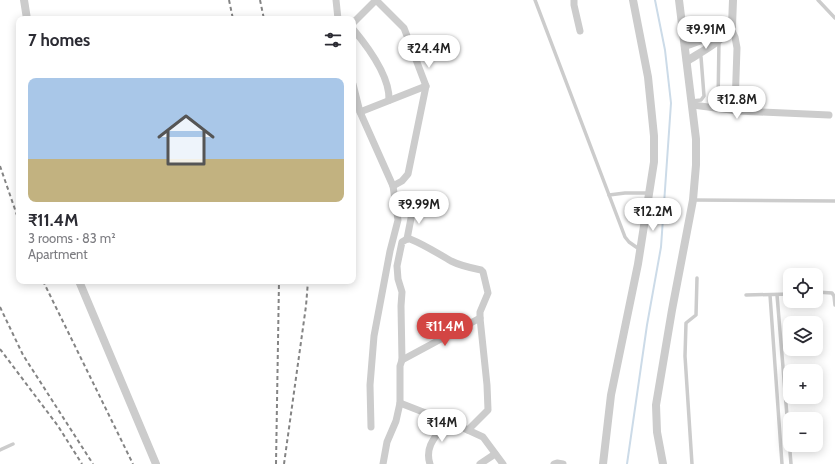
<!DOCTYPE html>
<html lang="en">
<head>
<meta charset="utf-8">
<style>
  body { margin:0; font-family:Cabin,sans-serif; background:#f7f7f7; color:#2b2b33; height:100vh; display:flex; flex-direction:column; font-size:15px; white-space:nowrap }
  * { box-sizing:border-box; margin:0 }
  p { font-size:13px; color:#7c7c81 }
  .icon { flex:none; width:22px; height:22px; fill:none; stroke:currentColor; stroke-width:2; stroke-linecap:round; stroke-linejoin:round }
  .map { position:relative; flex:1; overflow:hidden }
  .details { position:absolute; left:16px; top:16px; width:340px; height:268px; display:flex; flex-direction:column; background:#fff; border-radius:8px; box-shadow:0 2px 10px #0003 }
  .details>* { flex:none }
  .fabs { position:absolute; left:783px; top:268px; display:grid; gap:8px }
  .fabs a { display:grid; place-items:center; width:40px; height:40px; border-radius:8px; background:#fff; box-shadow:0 2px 10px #0003; font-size:20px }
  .price { position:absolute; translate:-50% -34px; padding:0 9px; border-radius:14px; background:#fff; color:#222; font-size:13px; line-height:26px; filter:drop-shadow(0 1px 2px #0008) }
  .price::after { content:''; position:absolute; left:50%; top:24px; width:12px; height:9px; margin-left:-6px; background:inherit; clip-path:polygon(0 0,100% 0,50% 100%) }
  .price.current { background:#d34543; color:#fff }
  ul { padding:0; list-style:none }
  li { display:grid; align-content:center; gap:8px; height:212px; padding:0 12px }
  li+li { border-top:1px solid #e1e1e2 }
  li span { display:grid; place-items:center; height:124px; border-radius:8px; color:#555 }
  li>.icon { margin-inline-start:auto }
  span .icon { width:72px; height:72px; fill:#fffc; stroke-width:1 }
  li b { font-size:17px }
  h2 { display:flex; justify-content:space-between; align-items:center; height:48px; padding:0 12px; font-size:17px }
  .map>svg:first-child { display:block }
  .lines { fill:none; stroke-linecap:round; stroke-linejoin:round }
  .stream { stroke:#ccdbe8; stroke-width:2 }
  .service { stroke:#ccc; stroke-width:3.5 }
  .minor { stroke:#ccc; stroke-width:7 }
  .tertiary { stroke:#ccc; stroke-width:8 }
  .rail { stroke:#848484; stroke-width:2; stroke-dasharray:4 3; stroke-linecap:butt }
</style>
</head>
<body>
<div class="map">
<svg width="835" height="464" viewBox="0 0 835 464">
  <rect width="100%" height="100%" fill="#fff"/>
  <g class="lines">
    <path class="stream" d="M627,464L647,325L661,247L671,103L665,50L655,0"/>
    <g class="service">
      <path d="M535,0L625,237L629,242L639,249"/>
      <path d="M818,0L835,18"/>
      <path d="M692,101L701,100L704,96L701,57"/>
      <path d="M718,103L719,41"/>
      <path d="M609,195L625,193H649"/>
      <path d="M693,200L835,201"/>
      <path d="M816,292L832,293L834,296L835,305"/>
      <path d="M746,295L790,294"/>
      <path d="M770,295L782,464"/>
      <path d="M777,295L791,464"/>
      <path d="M0,450L13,444"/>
      <path d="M692,464L685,356L686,323L696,315L697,278"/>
    </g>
    <g class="minor">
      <path d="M336,0L338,19"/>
      <path d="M574,0V5L580,31"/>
      <path d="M353,23L376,0L404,28L426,86L408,174L402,181L393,186"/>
      <path d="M353,29C368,47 390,76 389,100"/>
      <path d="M731,29L735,37L737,48L735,106L738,111L829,115"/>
      <path d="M353,84L360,112L393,186L398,220L390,251L374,336L370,385L371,427"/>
      <path d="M693,105L738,111"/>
      <path d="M360,112L426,86"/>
      <path d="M407,239L413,208"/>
      <path d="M402,360L480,318"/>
      <path d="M400,403V366L402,360L401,306L402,292L398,279L397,266L402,242L407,239H410C425,245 437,253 451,261C461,266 471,268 481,270L483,272L488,293L480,312V318L487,385L488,410L468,430"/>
      <path d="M383,464L387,442L396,421L400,403L459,426L483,437L503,464"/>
      <path d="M430,464C424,446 437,435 447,421"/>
      <path d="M480,464L495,454"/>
      <path d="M554,464L557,463L563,464"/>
    </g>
    <g class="tertiary">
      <path d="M24,0L27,19"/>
      <path d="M685,46L718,34H725"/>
      <path d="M687,61C701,52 724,40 732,26L733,0"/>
      <path d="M79,281L156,464"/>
      <path d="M603,464L611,395L638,264L654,162V136L648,77L633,0"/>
      <path d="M663,464L657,432L656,405L672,310L693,200L696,165V139L679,0"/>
    </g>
    <g class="rail">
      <path d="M229,0L233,19"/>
      <path d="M260,0L264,19"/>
      <path d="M0,166L19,221"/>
      <path d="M43,281L133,464"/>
      <path d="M0,307L23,355L93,464"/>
      <path d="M0,349L58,426L82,464"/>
      <path d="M276,464L279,281"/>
      <path d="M284,464L306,306L308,281"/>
    </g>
  </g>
</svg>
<div class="fabs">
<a><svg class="icon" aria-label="locate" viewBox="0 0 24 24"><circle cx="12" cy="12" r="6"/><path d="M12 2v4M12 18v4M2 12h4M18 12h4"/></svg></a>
<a><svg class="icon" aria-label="layers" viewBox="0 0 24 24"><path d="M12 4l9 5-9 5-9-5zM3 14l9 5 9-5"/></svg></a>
<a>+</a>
<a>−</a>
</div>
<b class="price" style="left:706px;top:50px">₹9.91M</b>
<b class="price" style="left:429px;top:69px">₹24.4M</b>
<b class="price" style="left:737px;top:120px">₹12.8M</b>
<b class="price" style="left:419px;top:225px">₹9.99M</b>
<b class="price" style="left:653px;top:232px">₹12.2M</b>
<b class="price current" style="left:445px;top:347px">₹11.4M</b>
<b class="price" style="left:442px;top:443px">₹14M</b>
<section class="details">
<h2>7 homes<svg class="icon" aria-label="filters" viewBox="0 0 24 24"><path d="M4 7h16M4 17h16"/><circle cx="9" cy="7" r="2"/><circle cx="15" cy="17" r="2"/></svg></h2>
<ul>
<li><span style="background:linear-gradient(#a9c7e8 65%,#c2b280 0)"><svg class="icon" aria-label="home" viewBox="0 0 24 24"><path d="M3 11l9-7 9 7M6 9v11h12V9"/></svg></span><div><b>₹11.4M</b><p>3 rooms · 83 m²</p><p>Apartment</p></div></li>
</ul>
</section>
</div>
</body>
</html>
